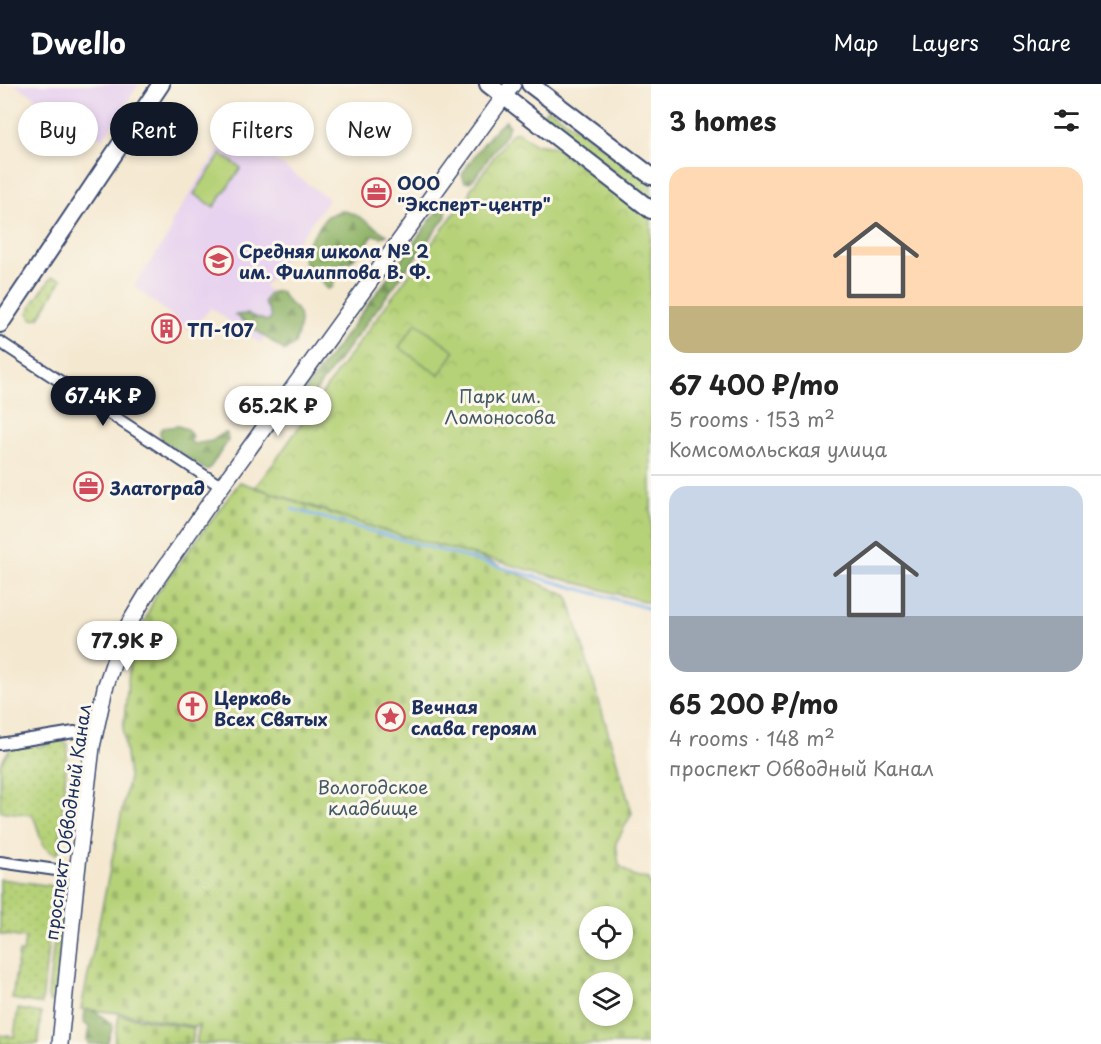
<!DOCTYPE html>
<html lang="en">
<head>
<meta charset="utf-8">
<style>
  body { margin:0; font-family:"Playpen Sans",sans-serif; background:#f2f2f2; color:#222; height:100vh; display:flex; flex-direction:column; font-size:22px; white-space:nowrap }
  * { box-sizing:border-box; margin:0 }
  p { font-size:20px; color:#767676 }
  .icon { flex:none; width:33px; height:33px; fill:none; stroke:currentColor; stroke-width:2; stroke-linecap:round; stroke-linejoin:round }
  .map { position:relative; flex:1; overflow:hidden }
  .sheet { display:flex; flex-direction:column; background:#fff; width:450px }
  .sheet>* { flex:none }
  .banner { position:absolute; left:18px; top:18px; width:543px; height:54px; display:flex; gap:12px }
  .fabs { position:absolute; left:579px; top:822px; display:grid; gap:12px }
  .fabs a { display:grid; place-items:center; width:54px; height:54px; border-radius:50%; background:#fff; box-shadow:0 3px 9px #0003; font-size:30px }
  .price { position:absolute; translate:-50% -51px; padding:0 14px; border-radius:21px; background:#fff; color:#222; font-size:20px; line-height:39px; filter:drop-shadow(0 2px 3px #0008) }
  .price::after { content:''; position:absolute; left:50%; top:36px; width:18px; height:14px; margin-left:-9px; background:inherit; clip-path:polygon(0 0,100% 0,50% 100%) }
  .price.on { background:#111827; color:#fff }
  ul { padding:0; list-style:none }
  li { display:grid; align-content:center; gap:12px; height:318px; padding:0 18px }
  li+li { border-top:2px solid #e0e0e0 }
  li span { display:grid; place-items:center; height:186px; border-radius:18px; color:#555 }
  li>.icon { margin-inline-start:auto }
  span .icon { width:108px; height:108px; fill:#fffc; stroke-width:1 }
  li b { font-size:26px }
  h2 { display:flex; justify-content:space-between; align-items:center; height:72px; padding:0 18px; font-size:26px }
  .chip { padding:0 21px; border-radius:27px; background:#fff; box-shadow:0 3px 9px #0003; font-size:21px; line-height:54px }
  .chip.on { background:#111827; color:#fff }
  header { display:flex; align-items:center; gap:36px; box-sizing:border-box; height:84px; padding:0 30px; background:#111827; color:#fff }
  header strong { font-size:28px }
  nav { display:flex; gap:33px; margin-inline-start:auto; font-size:21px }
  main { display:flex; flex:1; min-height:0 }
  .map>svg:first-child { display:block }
  .built { fill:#e7d2ef }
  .grass { fill:url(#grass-dots); stroke:#68806b; stroke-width:1.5 }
  .forest { fill:url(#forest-firs); stroke:#567263; stroke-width:1.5 }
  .cemetery { fill:url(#cemetery-stones); stroke:#68806b; stroke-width:1.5; fill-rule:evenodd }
  .park { fill:url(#park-crowns); stroke:#68806b; stroke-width:1.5 }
  .pitch { fill:#b6d278; stroke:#68806b; stroke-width:1.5 }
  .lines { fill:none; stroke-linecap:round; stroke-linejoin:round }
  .stream { stroke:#81b4ee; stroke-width:3 }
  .street-casing { stroke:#3c4b6f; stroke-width:14 }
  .secondary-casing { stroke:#3c4b6f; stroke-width:18 }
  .primary-casing { stroke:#3c4b6f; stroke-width:20 }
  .street { stroke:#fff; stroke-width:10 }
  .secondary { stroke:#fff; stroke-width:15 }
  .primary { stroke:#fff; stroke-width:16 }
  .labels { text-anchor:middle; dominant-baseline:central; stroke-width:6; stroke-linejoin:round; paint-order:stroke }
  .poi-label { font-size:18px; font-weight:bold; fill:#1b2f5e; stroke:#fbf7ec; text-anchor:start }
  .park-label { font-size:18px; fill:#425864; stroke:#fbf7ec }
  .street-label { font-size:18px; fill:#1b2f5e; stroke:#fbf7ec }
</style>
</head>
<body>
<header>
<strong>Dwello</strong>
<nav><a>Map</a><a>Layers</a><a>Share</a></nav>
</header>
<main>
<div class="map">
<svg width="651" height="960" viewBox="0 0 651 960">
  <defs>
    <pattern id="grass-dots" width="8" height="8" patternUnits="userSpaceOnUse" patternTransform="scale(1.5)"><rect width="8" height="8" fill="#b6d278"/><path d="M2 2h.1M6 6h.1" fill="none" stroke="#9cb56a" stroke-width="1.8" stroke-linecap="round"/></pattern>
    <pattern id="forest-firs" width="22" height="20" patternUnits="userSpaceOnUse" patternTransform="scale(1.5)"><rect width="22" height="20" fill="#90b468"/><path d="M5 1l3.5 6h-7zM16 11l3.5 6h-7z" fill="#759359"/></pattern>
    <pattern id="cemetery-stones" width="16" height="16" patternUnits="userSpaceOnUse" patternTransform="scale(1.5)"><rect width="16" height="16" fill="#b6d278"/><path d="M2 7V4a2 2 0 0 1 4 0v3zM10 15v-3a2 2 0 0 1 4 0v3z" fill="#9cb56a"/></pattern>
    <pattern id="park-crowns" width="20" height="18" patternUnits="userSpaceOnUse" patternTransform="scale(1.5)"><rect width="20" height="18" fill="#b6d278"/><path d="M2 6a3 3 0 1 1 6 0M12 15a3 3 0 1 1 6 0" fill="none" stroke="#9cb56a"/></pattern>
  </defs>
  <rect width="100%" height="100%" fill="#fbf7ec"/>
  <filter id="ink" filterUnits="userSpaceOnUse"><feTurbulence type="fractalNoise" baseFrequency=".0167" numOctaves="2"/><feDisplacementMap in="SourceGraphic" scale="12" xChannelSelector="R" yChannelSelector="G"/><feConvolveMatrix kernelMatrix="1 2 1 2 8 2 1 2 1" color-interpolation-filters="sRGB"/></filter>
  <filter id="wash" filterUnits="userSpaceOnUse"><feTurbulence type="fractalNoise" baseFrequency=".008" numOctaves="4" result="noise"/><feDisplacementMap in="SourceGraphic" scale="24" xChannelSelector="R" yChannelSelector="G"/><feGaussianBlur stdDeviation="1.35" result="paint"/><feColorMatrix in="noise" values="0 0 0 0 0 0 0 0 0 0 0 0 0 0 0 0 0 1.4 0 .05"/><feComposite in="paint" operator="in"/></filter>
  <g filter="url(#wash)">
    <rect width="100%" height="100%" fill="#f4e8d0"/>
    <g class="built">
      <path d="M14,0H139L103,55Z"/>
      <path d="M232,45L329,115L264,203L289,222L260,259L211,224L191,247L134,202L170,149L172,137Z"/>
    </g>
    <g class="grass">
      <path d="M548,24L651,98V117L547,35L544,29Z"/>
      <path d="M52,193L62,195L39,234L32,235L28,229L33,219Z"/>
      <path d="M58,656L66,658L68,661L59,768L55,770C36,762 41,744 32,731L0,727V681L10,664L22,660L43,662Z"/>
      <path d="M0,795L53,802L54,804L42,920L12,915L19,868L23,869L25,854L0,850Z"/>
      <path d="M63,798L66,802L55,912L53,917L50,918L48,913L60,802Z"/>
      <path d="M18,925L41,929L38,960H0V951L14,953Z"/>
    </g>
    <g class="forest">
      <path d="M506,37L509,42L505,51L475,93L470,98H465L462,91C470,77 493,45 506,37Z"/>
      <path d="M446,124V132L444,135L301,327L291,336L285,333L438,126Z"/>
      <path d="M340,127C355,126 374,144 387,151L381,153L374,151L351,177L330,183L334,197L333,203L328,205L304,177L302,167L327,132Z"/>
      <path d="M277,207L282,208C284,216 288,218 294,223C305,232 298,248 295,260L285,267L235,231L247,230L267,237L271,235L269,226L264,219L268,210Z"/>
      <path d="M178,342L187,345L193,353L190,357L194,360L212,357L223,349H227L228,357L209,385L206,386L161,356L160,347L162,344Z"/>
      <path d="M85,924L96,928L112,940V945L107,960H88L87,955L89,943L84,939Z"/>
    </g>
    <g class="cemetery">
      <path d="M240,398L320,426L477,472L568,512L632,729L616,759L619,781L634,793L649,795V799L651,800V866L647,906L651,907V960H196L199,942L196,943L120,929L81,925L129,693L123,647L131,567L157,509ZM590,832H622V866H590ZM590,898H622V932H590Z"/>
      <path d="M119,931L194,944L192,960H114Z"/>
    </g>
    <path class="park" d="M518,48L534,60L555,63L651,135V519L379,445L255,403L274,379L340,284L461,120L469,116L470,106L511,50Z"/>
    <g class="pitch">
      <path d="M221,70L241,84L214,123L194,110Z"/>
      <path d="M416,239L455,267L439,291L399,263Z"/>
    </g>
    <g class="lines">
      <path class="stream" d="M292,425L651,525"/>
    </g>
  </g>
  <g filter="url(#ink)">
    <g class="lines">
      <defs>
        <g id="street">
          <path d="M0,258L222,403"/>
          <path d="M0,660L74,648L94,651"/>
          <path d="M0,778L77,789"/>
        </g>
        <path id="secondary" d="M60,960L77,789L92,663L105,604L124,548L148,508L211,417L513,0"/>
        <g id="primary">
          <path d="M488,0L651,126"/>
          <path d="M530,0L651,92"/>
          <path d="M0,240L161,0"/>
        </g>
      </defs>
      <use href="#street" class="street-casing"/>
      <use href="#secondary" class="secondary-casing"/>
      <use href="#primary" class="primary-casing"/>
      <use href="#street" class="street"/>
      <use href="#secondary" class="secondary"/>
      <use href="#primary" class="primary"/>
    </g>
  </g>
  <defs>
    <symbol id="office-ring" viewBox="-11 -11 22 22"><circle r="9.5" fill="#fbf7ec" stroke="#d1495b" stroke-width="1.5"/><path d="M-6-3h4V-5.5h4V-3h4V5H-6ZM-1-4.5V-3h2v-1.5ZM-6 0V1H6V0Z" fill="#d1495b"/></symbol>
    <symbol id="school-ring" viewBox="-11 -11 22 22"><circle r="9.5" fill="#fbf7ec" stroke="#d1495b" stroke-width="1.5"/><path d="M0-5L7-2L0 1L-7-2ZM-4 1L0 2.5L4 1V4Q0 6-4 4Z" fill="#d1495b"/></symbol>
    <symbol id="building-ring" viewBox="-11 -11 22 22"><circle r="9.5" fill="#fbf7ec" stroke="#d1495b" stroke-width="1.5"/><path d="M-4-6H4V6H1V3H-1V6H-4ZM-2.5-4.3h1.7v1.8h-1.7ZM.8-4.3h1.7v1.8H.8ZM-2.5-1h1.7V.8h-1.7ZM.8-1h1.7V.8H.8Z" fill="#d1495b"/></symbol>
    <symbol id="church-ring" viewBox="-11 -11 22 22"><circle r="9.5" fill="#fbf7ec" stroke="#d1495b" stroke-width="1.5"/><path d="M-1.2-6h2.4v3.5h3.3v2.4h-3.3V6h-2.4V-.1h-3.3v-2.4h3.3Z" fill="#d1495b"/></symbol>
    <symbol id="sight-ring" viewBox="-11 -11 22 22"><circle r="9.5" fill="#fbf7ec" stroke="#d1495b" stroke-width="1.5"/><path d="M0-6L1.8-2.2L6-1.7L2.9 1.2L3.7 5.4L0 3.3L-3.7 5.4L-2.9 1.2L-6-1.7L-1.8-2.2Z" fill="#d1495b"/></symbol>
  </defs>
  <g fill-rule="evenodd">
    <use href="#office-ring" x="360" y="92" width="33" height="33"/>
    <use href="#school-ring" x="202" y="160" width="33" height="33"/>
    <use href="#building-ring" x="150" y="228" width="33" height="33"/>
    <use href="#office-ring" x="72" y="386" width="33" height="33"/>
    <use href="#church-ring" x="176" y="606" width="33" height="33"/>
    <use href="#sight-ring" x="374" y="616" width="33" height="33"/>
  </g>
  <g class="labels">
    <g class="poi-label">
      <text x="397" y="98">ООО<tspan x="397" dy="21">"Эксперт-центр"</tspan></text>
      <text x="239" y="166">Средняя школа № 2<tspan x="239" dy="21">им. Филиппова В. Ф.</tspan></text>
      <text x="187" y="245">ТП-107</text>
      <text x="110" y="403">Златоград</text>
      <text x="214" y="613">Церковь<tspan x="214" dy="21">Всех Святых</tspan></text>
      <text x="411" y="622">Вечная<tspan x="411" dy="21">слава героям</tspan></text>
    </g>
    <g class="park-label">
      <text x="500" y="311">Парк им.<tspan x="500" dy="21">Ломоносова</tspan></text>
      <text x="373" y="702">Вологодское<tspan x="373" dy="21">кладбище</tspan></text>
    </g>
    <g class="street-label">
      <text transform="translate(67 738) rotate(-82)">проспект Обводный Канал</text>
    </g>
  </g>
</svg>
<div class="fabs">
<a><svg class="icon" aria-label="locate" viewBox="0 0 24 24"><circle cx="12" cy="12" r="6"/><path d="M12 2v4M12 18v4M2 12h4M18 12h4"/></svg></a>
<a><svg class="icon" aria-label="layers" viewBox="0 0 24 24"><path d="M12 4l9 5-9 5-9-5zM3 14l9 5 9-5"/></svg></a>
</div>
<b class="price on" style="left:103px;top:343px">67.4K ₽</b>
<b class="price" style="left:278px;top:353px">65.2K ₽</b>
<b class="price" style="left:127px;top:588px">77.9K ₽</b>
<div class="banner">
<a class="chip">Buy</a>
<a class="chip on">Rent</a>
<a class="chip">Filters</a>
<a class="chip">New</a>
</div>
</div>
<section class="sheet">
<h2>3 homes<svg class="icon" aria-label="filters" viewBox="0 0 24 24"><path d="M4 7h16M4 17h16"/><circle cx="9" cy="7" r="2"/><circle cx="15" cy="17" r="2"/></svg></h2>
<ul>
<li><span style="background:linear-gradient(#ffd9b3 75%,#c2b280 0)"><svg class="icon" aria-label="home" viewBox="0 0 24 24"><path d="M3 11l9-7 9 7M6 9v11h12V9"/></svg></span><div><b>67 400 ₽/mo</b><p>5 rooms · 153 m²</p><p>Комсомольская улица</p></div></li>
<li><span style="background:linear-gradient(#c9d6e8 70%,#9aa5b1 0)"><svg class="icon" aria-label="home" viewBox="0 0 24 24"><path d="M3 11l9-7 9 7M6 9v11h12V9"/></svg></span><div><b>65 200 ₽/mo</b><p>4 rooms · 148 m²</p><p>проспект Обводный Канал</p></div></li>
</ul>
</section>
</main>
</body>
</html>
